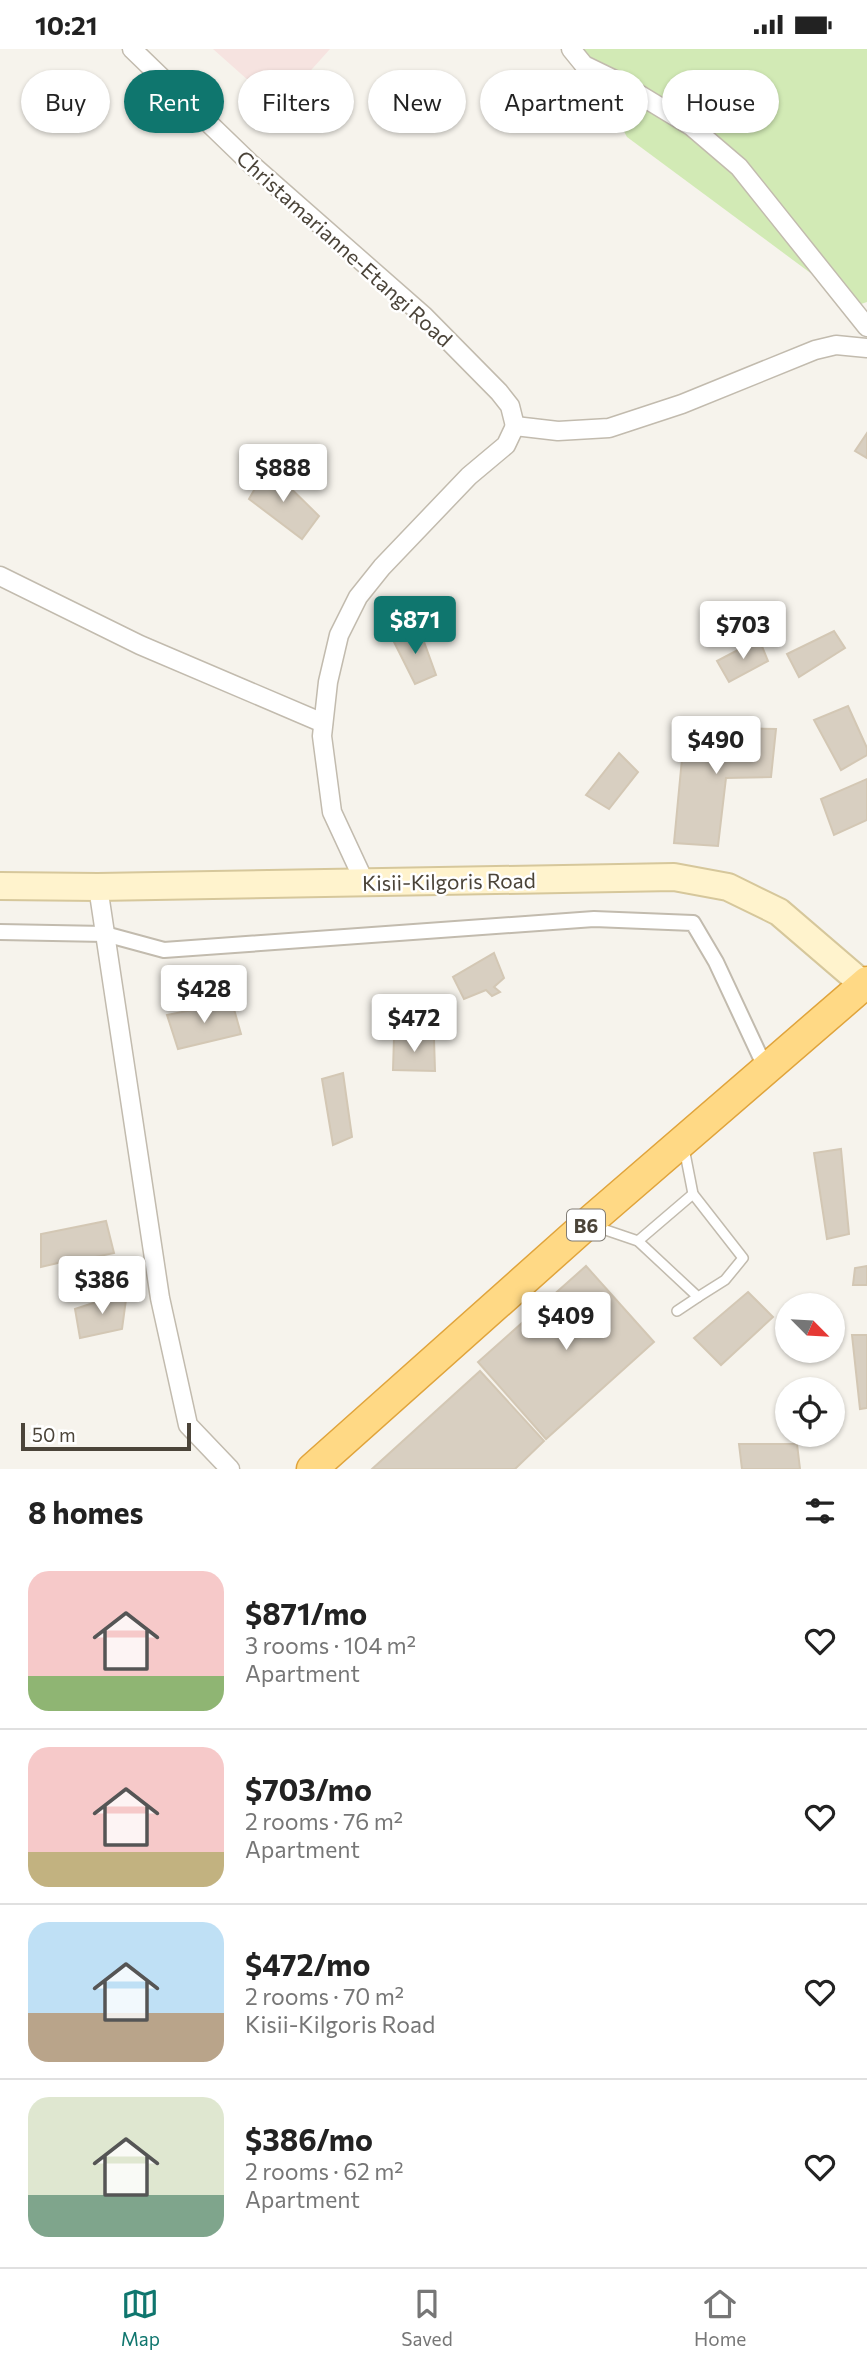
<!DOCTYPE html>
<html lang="en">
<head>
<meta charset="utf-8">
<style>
  body { margin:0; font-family:Commissioner,sans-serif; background:#f6f6f6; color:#222; height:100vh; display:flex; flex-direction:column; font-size:26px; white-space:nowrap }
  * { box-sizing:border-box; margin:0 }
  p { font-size:23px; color:#767676 }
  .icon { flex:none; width:38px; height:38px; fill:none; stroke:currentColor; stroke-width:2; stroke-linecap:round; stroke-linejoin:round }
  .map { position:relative; height:1420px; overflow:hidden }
  .drawer { display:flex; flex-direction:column; background:#fff; flex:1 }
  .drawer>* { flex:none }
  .hud { position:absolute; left:21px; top:21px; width:826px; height:63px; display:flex; gap:14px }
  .needle { width:46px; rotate:114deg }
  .tools { position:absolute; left:775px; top:1244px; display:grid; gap:14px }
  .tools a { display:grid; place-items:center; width:70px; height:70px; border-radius:50%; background:#fff; box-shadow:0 2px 5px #0004; font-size:35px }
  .scale { position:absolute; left:21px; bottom:18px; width:170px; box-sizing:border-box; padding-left:7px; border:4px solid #4b4439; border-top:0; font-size:19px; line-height:24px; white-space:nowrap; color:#4b4439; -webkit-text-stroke:5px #fff; paint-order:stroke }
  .price { position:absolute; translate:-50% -60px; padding:0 16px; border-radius:7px; background:#fff; color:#222; font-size:23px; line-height:46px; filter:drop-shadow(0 2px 4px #0008) }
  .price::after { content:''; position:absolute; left:50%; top:42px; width:21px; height:16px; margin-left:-10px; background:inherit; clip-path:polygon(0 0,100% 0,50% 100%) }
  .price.selected { background:#0f766e; color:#fff }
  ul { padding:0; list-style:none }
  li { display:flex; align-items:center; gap:21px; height:175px; padding:0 28px }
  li+li { border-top:2px solid #e0e0e0 }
  li span { display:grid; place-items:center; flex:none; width:196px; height:140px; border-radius:21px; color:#555 }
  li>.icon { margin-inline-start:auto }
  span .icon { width:84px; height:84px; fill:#fffc; stroke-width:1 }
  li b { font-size:30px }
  h2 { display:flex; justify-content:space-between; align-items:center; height:84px; padding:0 28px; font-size:30px }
  .chip { padding:0 24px; border-radius:32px; background:#fff; box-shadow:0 2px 5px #0004; font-size:24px; line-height:63px }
  .chip.selected { background:#0f766e; color:#fff }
  .status { display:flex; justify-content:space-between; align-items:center; height:49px; padding:0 35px; background:#fff; direction:ltr }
  .status svg { height:19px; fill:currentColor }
  .menu { display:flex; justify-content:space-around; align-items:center; height:98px; border-top:2px solid #e0e0e0; background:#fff; font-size:19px; color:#767676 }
  .menu a { display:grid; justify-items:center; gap:4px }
  .menu .selected { color:#0f766e }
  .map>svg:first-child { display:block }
  .medical { fill:#f6e3e0 }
  .green { fill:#d2eab5 }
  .building { fill:#d8cfc1; stroke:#d3c7b4; stroke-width:2 }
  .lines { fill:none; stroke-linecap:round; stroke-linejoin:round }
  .service-casing { stroke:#c2bbae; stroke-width:12 }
  .pedestrian-casing { stroke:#c2bbae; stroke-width:18 }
  .minor-casing { stroke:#c2bbae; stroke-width:21 }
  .secondary-casing { stroke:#d6c79b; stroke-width:30 }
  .trunk-casing { stroke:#e0a43c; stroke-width:33 }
  .service { stroke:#fff; stroke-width:9 }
  .pedestrian { stroke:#fff; stroke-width:14 }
  .minor { stroke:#fff; stroke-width:18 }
  .secondary { stroke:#fff3cd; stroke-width:26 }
  .trunk { stroke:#ffd985; stroke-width:30 }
  .labels { text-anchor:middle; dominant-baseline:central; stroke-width:5; stroke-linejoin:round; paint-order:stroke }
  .shield { fill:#fff; stroke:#817c74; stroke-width:2 }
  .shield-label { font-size:19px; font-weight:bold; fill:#4b4439 }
  .street-label { font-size:21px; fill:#4b4439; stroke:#fff }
</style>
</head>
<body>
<div class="status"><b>10:21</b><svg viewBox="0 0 49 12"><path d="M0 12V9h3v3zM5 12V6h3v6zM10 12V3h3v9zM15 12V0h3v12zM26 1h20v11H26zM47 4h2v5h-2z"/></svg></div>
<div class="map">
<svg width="867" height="1420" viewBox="0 0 867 1420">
  <rect width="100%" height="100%" fill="#f6f3ec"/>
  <path class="medical" d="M213,0H330L278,58Z"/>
  <path class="green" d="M580,0H867V253L855,257L627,88Z"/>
  <g class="building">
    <path d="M867,384V409L855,402Z"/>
    <path d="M268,417L319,467L302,490L249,450Z"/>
    <path d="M419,579L436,626L415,635L393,591Z"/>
    <path d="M834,582L845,599L799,628L787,605Z"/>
    <path d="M759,590L768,612L729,633L717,612Z"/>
    <path d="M848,657L867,699V706L841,721L814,671Z"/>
    <path d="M685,678L776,680L771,728L726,729L718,797L674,794Z"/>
    <path d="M619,704L638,723L609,760L586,746Z"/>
    <path d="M867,730V771L834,786L821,750Z"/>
    <path d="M494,904L504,929L494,938L500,943L492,947L486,941L464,950L453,928Z"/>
    <path d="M232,953L241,985L178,1000L167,966Z"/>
    <path d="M394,988L434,990L435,1022L393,1021Z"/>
    <path d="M343,1024L352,1088L333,1096L322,1030Z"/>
    <path d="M841,1100L849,1185L827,1190L814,1104Z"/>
    <path d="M106,1172L114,1204L90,1209L86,1221L64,1224L62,1213L41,1218V1185Z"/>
    <path d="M586,1217L654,1293L546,1390L478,1313Z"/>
    <path d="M867,1217V1236H853L855,1219Z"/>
    <path d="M127,1243L122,1280L80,1289L75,1260Z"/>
    <path d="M748,1243L773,1268L721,1316L694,1289Z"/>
    <path d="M852,1286H867V1359L860,1360Z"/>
    <path d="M480,1322L544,1392L515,1420H372Z"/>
    <path d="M739,1395H797L800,1420H742Z"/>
  </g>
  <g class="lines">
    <defs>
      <g id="service">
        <path d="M594,1177L638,1192L698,1248L725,1231L743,1209L693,1145L684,1099"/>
        <path d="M638,1192L693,1145"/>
        <path d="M677,1262L698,1248"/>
      </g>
      <path id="pedestrian" d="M0,883L105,885L164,901L594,870L693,874L716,913L766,1020"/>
      <g id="minor">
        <path d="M132,0L251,115L424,267L499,343L510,357L515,377"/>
        <path d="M571,0L584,16L617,32L691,77L739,118L867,278"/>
        <path d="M515,377L558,382L609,379L682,355L815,301L836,296L867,299"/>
        <path d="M0,527L140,596L323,674"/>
        <path d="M365,834L332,763L322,687L328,633L339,586L358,548L382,518L469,427L506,396L515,377"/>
        <path d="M98,838L160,1249L188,1376L230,1420"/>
      </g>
      <path id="secondary" d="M0,837L98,838L674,828L728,838L779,863L864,936"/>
      <path id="trunk" d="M312,1420L588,1174L867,933"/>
    </defs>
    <use href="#service" class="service-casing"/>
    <use href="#pedestrian" class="pedestrian-casing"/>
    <use href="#minor" class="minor-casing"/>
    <use href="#secondary" class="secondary-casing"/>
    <use href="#trunk" class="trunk-casing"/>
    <use href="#service" class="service"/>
    <use href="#pedestrian" class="pedestrian"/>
    <use href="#minor" class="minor"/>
    <use href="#secondary" class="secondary"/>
    <use href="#trunk" class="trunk"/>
  </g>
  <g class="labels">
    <rect class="shield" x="567" y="1160.5" width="38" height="31" rx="5"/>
    <g class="shield-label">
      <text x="586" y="1176">B6</text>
    </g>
    <g class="street-label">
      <text transform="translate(345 199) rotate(42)">Christamarianne-Etangi Road</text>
      <text transform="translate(449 832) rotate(-1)">Kisii-Kilgoris Road</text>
    </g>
  </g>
</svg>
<div class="tools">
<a><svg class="needle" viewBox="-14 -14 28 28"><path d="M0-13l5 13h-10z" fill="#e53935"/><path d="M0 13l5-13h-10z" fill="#767676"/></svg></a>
<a><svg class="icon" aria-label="locate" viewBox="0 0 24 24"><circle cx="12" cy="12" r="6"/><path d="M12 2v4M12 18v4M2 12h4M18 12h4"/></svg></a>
</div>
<div class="scale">50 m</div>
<b class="price" style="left:283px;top:455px">$888</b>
<b class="price selected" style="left:415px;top:607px">$871</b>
<b class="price" style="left:743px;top:612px">$703</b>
<b class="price" style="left:716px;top:727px">$490</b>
<b class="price" style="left:204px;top:976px">$428</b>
<b class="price" style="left:414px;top:1005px">$472</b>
<b class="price" style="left:102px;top:1267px">$386</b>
<b class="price" style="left:566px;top:1303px">$409</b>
<div class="hud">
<a class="chip">Buy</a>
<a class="chip selected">Rent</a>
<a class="chip">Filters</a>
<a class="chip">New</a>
<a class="chip">Apartment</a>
<a class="chip">House</a>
</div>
</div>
<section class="drawer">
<h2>8 homes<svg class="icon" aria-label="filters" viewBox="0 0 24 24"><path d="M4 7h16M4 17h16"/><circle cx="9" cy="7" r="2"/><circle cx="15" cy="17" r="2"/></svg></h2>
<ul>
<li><span style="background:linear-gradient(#f6c9c9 75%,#8fb573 0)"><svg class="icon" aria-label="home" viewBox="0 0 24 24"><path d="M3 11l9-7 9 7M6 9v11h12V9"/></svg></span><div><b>$871/mo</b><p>3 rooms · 104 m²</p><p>Apartment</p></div><svg class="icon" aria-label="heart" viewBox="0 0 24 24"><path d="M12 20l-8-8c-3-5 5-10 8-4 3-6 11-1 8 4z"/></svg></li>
<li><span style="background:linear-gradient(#f6c9c9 75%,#c2b280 0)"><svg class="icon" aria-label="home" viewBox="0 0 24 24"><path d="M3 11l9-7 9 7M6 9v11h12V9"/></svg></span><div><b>$703/mo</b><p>2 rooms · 76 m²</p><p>Apartment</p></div><svg class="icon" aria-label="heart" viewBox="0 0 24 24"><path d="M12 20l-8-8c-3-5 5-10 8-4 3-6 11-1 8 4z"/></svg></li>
<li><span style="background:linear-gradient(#bfe0f5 65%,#b9a48a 0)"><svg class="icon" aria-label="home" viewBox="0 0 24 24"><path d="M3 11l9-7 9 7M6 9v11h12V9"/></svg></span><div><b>$472/mo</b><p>2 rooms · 70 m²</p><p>Kisii-Kilgoris Road</p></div><svg class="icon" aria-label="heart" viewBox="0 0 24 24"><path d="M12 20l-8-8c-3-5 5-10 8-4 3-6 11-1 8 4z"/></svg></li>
<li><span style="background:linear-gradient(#dfe7d0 70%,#7fa58c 0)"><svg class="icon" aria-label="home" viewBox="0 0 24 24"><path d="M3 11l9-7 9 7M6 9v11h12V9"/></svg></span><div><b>$386/mo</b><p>2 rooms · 62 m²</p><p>Apartment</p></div><svg class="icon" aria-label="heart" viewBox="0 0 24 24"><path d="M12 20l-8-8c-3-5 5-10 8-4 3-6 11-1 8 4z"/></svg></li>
</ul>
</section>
<nav class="menu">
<a class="selected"><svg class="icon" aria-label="map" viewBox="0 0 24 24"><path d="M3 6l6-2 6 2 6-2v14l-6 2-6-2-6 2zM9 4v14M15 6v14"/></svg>Map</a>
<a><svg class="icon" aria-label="saved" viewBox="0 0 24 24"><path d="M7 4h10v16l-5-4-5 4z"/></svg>Saved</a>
<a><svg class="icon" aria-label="home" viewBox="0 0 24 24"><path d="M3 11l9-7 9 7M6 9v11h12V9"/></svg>Home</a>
</nav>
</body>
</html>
